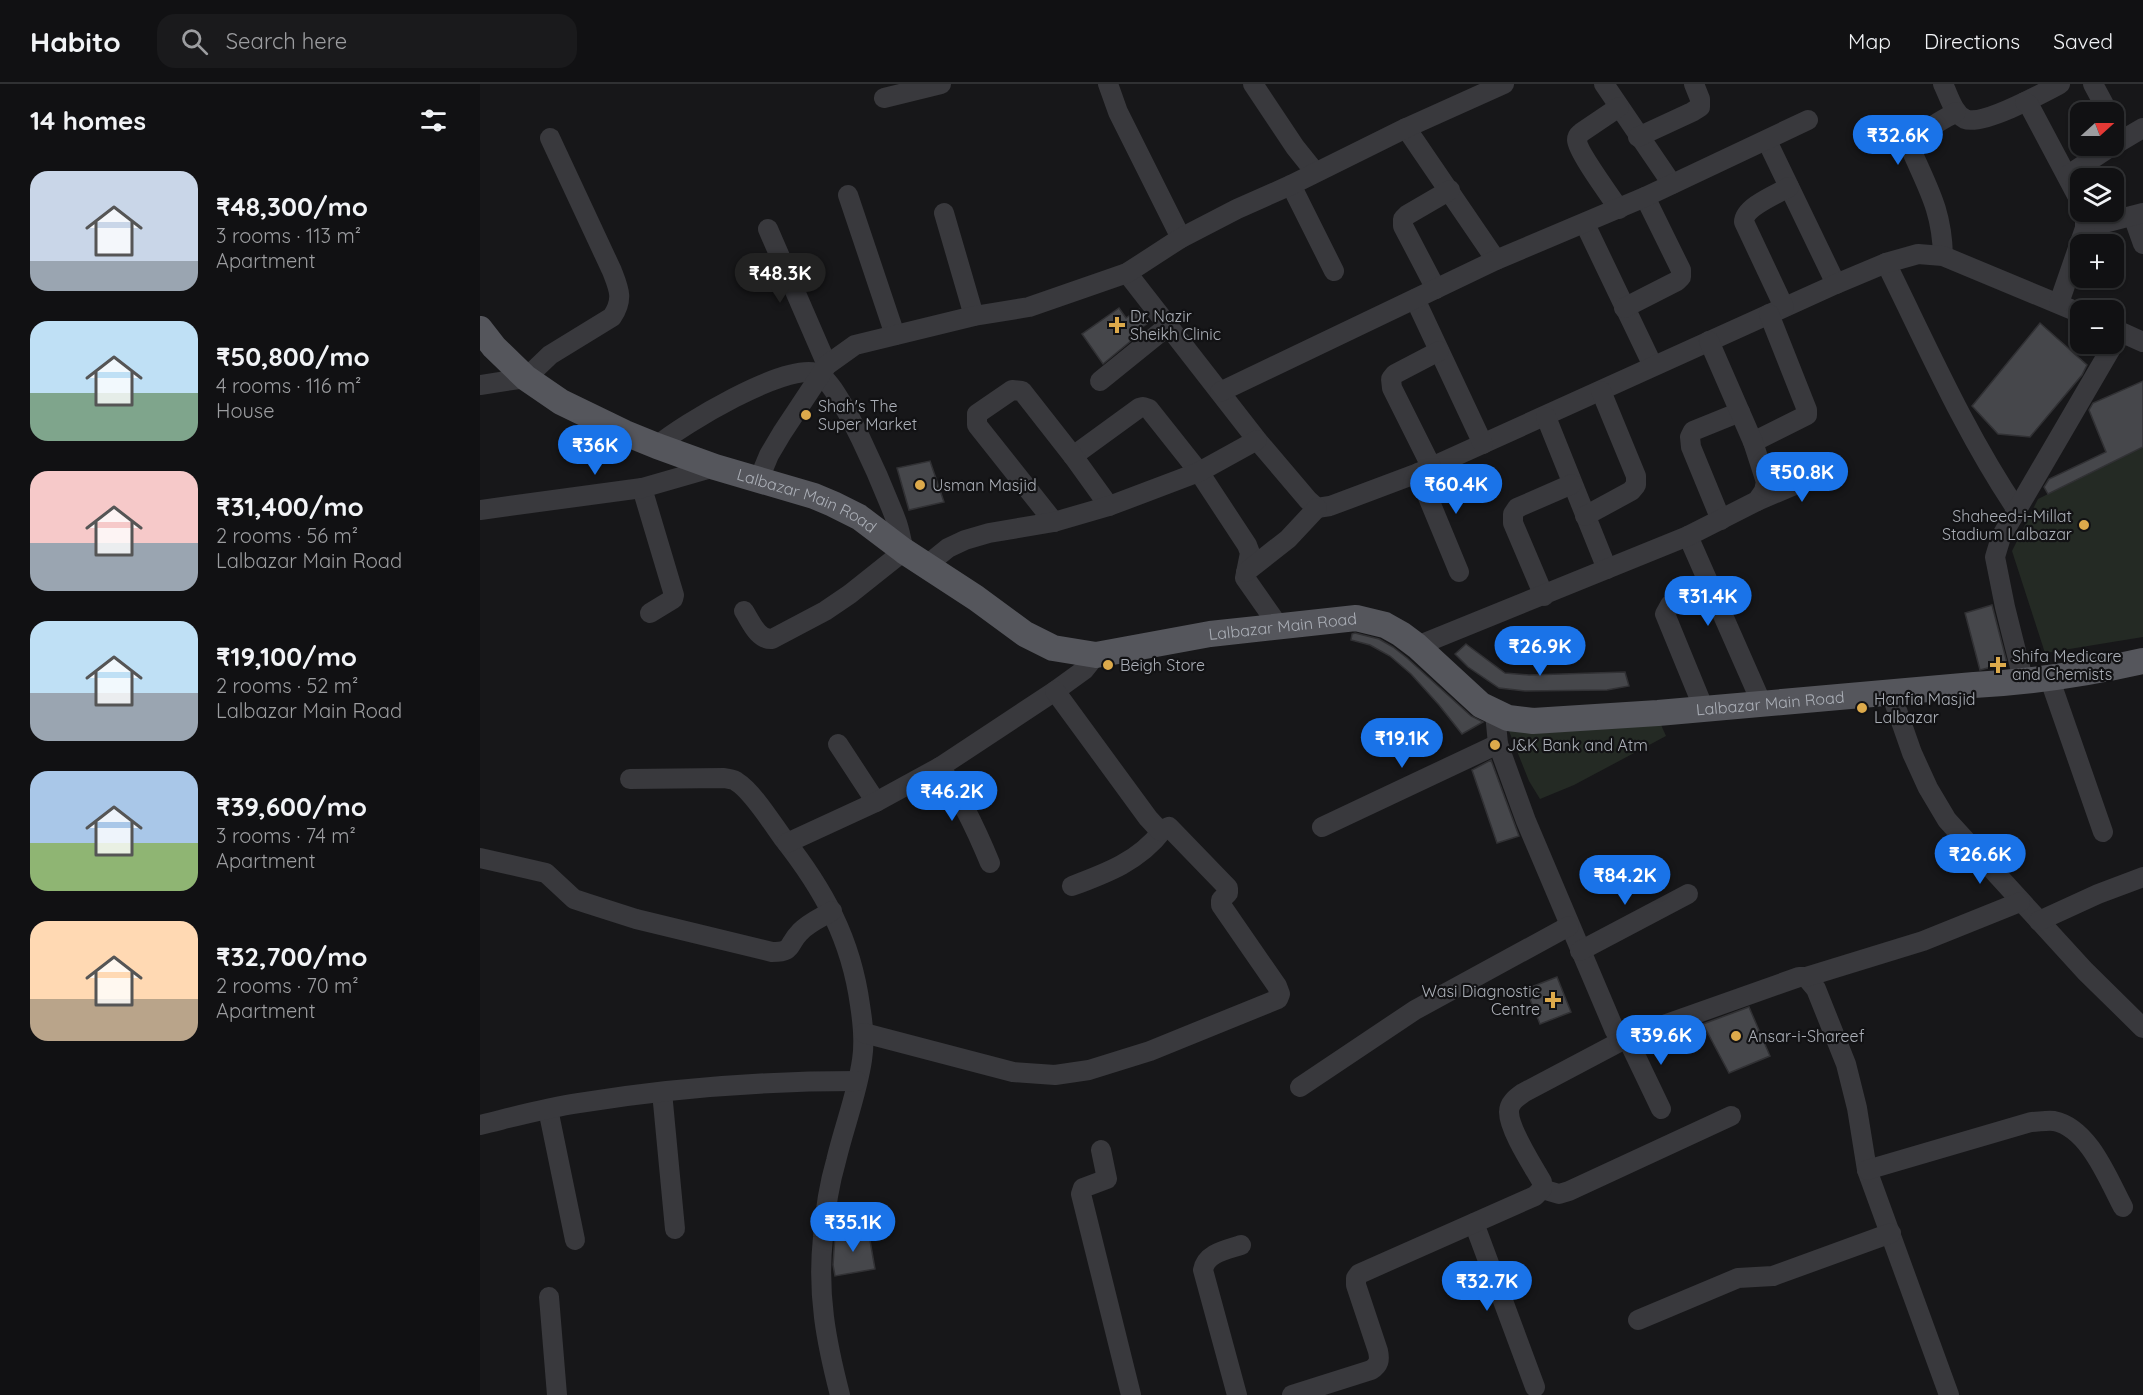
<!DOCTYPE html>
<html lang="en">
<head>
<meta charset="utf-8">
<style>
  body { margin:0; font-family:Quicksand,sans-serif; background:#1a1a1c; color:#f1f3f6; height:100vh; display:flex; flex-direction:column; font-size:22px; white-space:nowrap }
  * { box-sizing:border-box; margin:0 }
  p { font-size:20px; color:#9c9da0 }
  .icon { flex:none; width:33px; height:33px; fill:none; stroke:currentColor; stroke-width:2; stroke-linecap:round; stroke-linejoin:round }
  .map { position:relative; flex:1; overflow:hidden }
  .sheet { display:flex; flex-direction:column; background:#111113; width:480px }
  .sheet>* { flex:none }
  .needle { width:39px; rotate:69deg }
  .fabs { position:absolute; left:1590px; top:18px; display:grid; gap:12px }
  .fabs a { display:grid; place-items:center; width:54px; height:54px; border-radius:12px; background:#111113; box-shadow:0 2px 4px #0004,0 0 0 2px #303133; font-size:30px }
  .price { position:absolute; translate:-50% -51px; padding:0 14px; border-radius:21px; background:#1a73e8; color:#fff; font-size:20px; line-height:39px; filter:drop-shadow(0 2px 3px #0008) }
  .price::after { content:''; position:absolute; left:50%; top:36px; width:18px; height:14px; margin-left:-9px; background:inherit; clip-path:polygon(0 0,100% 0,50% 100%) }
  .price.on { background:#222; color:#fff }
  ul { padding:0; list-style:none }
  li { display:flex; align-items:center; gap:18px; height:150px; padding:0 30px }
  li span { display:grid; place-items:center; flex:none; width:168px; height:120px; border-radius:18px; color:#555 }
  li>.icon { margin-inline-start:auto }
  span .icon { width:72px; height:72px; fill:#fffc; stroke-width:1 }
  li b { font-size:26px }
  h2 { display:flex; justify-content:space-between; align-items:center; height:72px; padding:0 30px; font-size:26px }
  header { display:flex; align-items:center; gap:36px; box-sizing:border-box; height:84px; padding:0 30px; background:#111113; border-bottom:2px solid #303133 }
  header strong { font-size:28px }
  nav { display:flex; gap:33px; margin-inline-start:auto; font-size:21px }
  .search { width:420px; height:54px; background:#1a1a1c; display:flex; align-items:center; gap:15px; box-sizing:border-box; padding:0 21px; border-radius:18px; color:#9c9da0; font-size:22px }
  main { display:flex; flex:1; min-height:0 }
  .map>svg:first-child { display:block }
  .green { fill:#242a24 }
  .building { fill:#46474b; stroke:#313134; stroke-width:1.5 }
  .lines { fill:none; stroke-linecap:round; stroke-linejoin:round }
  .minor { stroke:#39393d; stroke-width:20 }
  .major { stroke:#55565c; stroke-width:26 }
  .poi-dot { fill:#ddaa4b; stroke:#121214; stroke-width:2 }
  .labels { text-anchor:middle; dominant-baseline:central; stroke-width:4.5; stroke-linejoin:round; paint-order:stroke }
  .poi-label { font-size:16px; fill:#abafb7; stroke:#121214; text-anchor:start }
  .street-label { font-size:16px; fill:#abafb7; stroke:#121214 }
</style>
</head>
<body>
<header>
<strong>Habito</strong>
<div class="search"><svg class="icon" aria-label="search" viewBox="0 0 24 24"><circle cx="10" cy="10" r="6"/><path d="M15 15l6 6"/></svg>Search here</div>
<nav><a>Map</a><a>Directions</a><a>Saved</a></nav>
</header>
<main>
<section class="sheet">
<h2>14 homes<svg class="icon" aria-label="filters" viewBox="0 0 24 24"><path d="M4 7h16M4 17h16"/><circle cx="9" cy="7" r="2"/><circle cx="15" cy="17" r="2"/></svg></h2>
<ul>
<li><span style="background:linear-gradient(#c9d6e8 75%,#9aa5b1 0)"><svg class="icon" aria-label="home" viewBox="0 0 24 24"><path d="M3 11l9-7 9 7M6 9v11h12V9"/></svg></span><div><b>₹48,300/mo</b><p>3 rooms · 113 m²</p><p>Apartment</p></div></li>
<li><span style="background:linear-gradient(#bfe0f5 60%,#7fa58c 0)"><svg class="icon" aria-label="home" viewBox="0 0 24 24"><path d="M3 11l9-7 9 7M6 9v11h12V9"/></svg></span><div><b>₹50,800/mo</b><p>4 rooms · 116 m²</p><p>House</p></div></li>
<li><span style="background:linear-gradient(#f6c9c9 60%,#9aa5b1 0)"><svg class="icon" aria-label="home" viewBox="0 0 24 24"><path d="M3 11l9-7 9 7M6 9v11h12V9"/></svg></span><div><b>₹31,400/mo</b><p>2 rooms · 56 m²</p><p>Lalbazar Main Road</p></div></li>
<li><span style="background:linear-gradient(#bfe0f5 60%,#9aa5b1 0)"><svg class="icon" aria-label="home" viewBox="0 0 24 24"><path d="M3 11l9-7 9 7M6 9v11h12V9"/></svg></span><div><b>₹19,100/mo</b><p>2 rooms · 52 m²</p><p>Lalbazar Main Road</p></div></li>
<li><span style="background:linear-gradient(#a9c7e8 60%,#8fb573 0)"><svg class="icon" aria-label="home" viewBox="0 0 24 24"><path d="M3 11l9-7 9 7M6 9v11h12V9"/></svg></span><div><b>₹39,600/mo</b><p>3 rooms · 74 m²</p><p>Apartment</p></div></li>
<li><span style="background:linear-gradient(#ffd9b3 65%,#b9a48a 0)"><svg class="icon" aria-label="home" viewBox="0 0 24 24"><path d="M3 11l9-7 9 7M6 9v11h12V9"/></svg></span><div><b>₹32,700/mo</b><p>2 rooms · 70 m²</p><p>Apartment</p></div></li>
</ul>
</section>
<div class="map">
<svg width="1663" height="1311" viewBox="0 0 1663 1311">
  <rect width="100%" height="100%" fill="#171719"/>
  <g class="green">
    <path d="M1663,363V553L1565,569L1532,467L1558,415Z"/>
    <path d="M1178,634L1186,652L1094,701L1060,715L1049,697L1027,642Z"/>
  </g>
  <g class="building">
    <path d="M639,224L646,234L659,225L668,239L655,248L658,251L623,280L602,250Z"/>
    <path d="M1560,239L1607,281L1602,291L1550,353L1518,350L1492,322Z"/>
    <path d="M1663,297V363L1568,410L1564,403L1569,395L1626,368L1609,326L1613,319Z"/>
    <path d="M450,377L464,418L429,426L417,384Z"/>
    <path d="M1512,521L1527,579L1500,586L1485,529Z"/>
    <path d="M875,549L899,555L913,563L927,574L991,632L1003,638L982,650L959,621L931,590L910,572L890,561L871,556L872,550Z"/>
    <path d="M986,560L1025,589L1049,591L1145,588L1149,602L1127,606L1045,607L1019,604L988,583L975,570Z"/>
    <path d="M1011,676L1039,752L1017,759L992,686Z"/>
    <path d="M1077,893L1091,928L1060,940L1046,905Z"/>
    <path d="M1269,923L1290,972L1249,989L1223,940Z"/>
    <path d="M388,1145L395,1185L355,1192L353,1181L355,1151Z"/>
  </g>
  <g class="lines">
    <g class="minor">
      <path d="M628,0L638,28L701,154"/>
      <path d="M773,0L815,63L835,88"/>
      <path d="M1124,0L1192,100"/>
      <path d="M1463,0C1469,12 1473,29 1485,35C1502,42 1563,9 1580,0"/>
      <path d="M1613,0L1628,28"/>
      <path d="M404,14L461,0"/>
      <path d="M1545,18L1549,21L1600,117"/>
      <path d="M926,44L1016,176"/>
      <path d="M1158,53L1212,28L1220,23V15L1214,0"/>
      <path d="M1287,57L1356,200"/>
      <path d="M1634,61L1663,44"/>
      <path d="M1588,91L1632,62"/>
      <path d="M811,101L854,187"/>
      <path d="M368,111L415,251"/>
      <path d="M1139,125C1131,113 1097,67 1097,56C1097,51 1099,51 1102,48L1139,23"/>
      <path d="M464,129L494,232"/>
      <path d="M1653,132L1663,160"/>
      <path d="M1105,140L1173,282"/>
      <path d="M1605,144L1663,129"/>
      <path d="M288,145L347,281"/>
      <path d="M1463,172C1462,129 1450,108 1433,70C1434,48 1460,38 1476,28"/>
      <path d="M1406,179C1447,262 1485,349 1537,426"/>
      <path d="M647,189L777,356L828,416L837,424L850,422L938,389L1356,200L1406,179L1438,170L1463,172L1600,229"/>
      <path d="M956,205L923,142V135L927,131L970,106"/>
      <path d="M935,215L1003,360"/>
      <path d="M1579,219L1605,144V128"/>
      <path d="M1304,223L1264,138C1264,123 1297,110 1309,103"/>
      <path d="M1144,224L1197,197L1201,193V186L1165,113"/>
      <path d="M1634,245L1663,258"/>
      <path d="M620,297L688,242"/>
      <path d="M0,301L46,294L70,271L132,233C144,215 139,205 132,187L70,54"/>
      <path d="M740,308L1016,176L1165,113L1328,36"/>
      <path d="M1066,333L1127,485"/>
      <path d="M1273,358L1327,331V326L1289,230"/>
      <path d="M177,362C203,340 303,280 336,289C359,295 406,410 416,436C420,446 421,456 424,467L370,510L345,527L292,555C278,556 271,538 264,527"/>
      <path d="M593,372L659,324L663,323L669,325L719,388L767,461L770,469L765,494L798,541"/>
      <path d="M951,382L912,304L911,295L915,290L959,267"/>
      <path d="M938,389L979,488"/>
      <path d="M279,395L289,371L302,349L347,281L375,261L494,232L549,223L647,189L701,154L757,125L811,101L926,44L1024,0"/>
      <path d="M162,404L194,511L193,515L170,529"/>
      <path d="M1277,417L1352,385"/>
      <path d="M0,426L162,404L235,383"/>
      <path d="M1105,432L1151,407L1156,401V392L1121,307"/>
      <path d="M1241,436L1211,363L1210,353L1213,347L1260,328"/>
      <path d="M574,438L497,341V330L532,306L542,307L593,372L629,422"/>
      <path d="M1208,452L1282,620"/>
      <path d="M447,481L468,464L485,456L509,449L574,438L629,422L719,388L777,356"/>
      <path d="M766,488L808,455L837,424"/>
      <path d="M1064,512L1033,439V430L1037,424L1092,400"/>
      <path d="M937,562L1208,452L1277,417L1284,407L1286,398L1273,358L1229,257"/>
      <path d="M1570,596L1623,748"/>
      <path d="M1544,599L1525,523L1515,473L1521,453L1640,249"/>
      <path d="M1411,609L1432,669L1448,704L1467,736L1605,887L1663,944"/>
      <path d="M1224,625L1185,530L1190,521L1229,501"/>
      <path d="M1015,629L1018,660L1046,737L1135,947L1147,954L1181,1025"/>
      <path d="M358,660L396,718"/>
      <path d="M460,683C481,713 496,745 510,779"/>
      <path d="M150,695L244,694C249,695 254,695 257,698C272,707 292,739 303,754C344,806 371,855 380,921C383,940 385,957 382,976C377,1010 364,1043 356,1077C349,1101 345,1128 343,1153C337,1210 346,1257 360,1311"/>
      <path d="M842,743L1018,660"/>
      <path d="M307,759L396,718L460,683L575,607L604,586L616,571"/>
      <path d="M0,774L66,789L94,815L106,819L156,835L292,868C314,868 307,861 320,848C328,839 342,833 352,827"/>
      <path d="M592,802C627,789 659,777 682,747"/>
      <path d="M1559,837L1618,810L1663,793"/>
      <path d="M1100,867L1208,810"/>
      <path d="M1326,893L1336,905L1366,980L1377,1024L1387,1086L1469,1311"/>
      <path d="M384,949L533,988L575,991L609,986L670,967L798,915L800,910L797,902L741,821V816L748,809V804L689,743L680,747L668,734L575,607"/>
      <path d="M820,1003L935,926L1089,842"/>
      <path d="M182,1008L195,1145"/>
      <path d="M68,1025L95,1156"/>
      <path d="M0,1041C33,1033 65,1024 99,1019C191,1004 284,997 377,997"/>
      <path d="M621,1066L627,1095L603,1104L601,1110L651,1311"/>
      <path d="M1387,1086L1551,1038C1558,1038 1567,1036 1574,1037C1609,1044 1628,1095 1643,1123"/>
      <path d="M1062,1105L1079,1110L1089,1107L1251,1032"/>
      <path d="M994,1139L1055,1303"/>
      <path d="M69,1213L77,1311"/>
      <path d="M1158,1236L1258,1194L1293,1192L1411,1149"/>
      <path d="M757,1311L723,1186C726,1169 746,1166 761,1161"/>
      <path d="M812,1311L891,1286C899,1281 900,1276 898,1267L876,1201V1194L879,1190L1055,1112L1062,1105V1098C1053,1082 1029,1046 1029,1028C1029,1019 1036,1014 1043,1009L1147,954L1319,893H1326L1443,857L1540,818"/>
    </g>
    <path class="major" id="s1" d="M0,245L14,263L46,294L81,318L145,349L177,362L235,383L334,412L353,420L379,433L424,467L496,514L545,550L573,564L616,571L730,550L876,534L905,541L921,550L937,562L1001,621L1028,634L1053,637L1178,629L1494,601C1552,598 1606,590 1663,577"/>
  </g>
  <g class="poi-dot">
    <path d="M634 232h6v6h6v6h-6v6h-6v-6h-6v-6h6z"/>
    <circle cx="326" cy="331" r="6"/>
    <circle cx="440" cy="401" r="6"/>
    <circle cx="1604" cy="441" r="6"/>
    <circle cx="628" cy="581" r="6"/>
    <path d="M1515 572h6v6h6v6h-6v6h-6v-6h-6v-6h6z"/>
    <circle cx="1382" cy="624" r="6"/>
    <circle cx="1015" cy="661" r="6"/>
    <path d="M1070 907h6v6h6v6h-6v6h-6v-6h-6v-6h6z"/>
    <circle cx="1256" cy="952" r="6"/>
  </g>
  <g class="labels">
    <g class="poi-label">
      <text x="650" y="232">Dr. Nazir<tspan x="650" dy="18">Sheikh Clinic</tspan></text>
      <text x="338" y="322">Shah's The<tspan x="338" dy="18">Super Market</tspan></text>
      <text x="452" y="401">Usman Masjid</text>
      <text x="1592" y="432" text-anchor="end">Shaheed-i-Millat<tspan x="1592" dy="18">Stadium Lalbazar</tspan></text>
      <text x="1532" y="572">Shifa Medicare<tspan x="1532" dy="18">and Chemists</tspan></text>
      <text x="640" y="581">Beigh Store</text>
      <text x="1394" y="615">Hanfia Masjid<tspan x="1394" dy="18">Lalbazar</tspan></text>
      <text x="1027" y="661">J&amp;K Bank and Atm</text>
      <text x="1060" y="907" text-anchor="end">Wasi Diagnostic<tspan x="1060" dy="18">Centre</tspan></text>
      <text x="1268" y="952">Ansar-i-Shareef</text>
    </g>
    <g class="street-label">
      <text stroke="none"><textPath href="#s1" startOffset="375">Lalbazar Main Road</textPath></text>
      <text stroke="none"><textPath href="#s1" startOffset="897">Lalbazar Main Road</textPath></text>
      <text stroke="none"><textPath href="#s1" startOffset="1419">Lalbazar Main Road</textPath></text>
    </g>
  </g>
</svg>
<div class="fabs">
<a><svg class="needle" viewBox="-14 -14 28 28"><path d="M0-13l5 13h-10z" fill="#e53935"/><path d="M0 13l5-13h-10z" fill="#9c9da0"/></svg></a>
<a><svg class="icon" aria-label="layers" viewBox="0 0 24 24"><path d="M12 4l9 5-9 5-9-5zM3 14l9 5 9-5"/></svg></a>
<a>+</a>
<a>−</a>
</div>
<b class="price" style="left:1418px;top:82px">₹32.6K</b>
<b class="price on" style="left:300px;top:220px">₹48.3K</b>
<b class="price" style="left:115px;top:392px">₹36K</b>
<b class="price" style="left:1322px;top:419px">₹50.8K</b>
<b class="price" style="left:976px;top:431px">₹60.4K</b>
<b class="price" style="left:1228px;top:543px">₹31.4K</b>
<b class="price" style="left:1060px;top:593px">₹26.9K</b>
<b class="price" style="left:922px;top:685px">₹19.1K</b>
<b class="price" style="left:472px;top:738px">₹46.2K</b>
<b class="price" style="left:1500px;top:801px">₹26.6K</b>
<b class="price" style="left:1145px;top:822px">₹84.2K</b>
<b class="price" style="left:1181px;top:982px">₹39.6K</b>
<b class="price" style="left:373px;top:1169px">₹35.1K</b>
<b class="price" style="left:1007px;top:1228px">₹32.7K</b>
</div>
</main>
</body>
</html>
